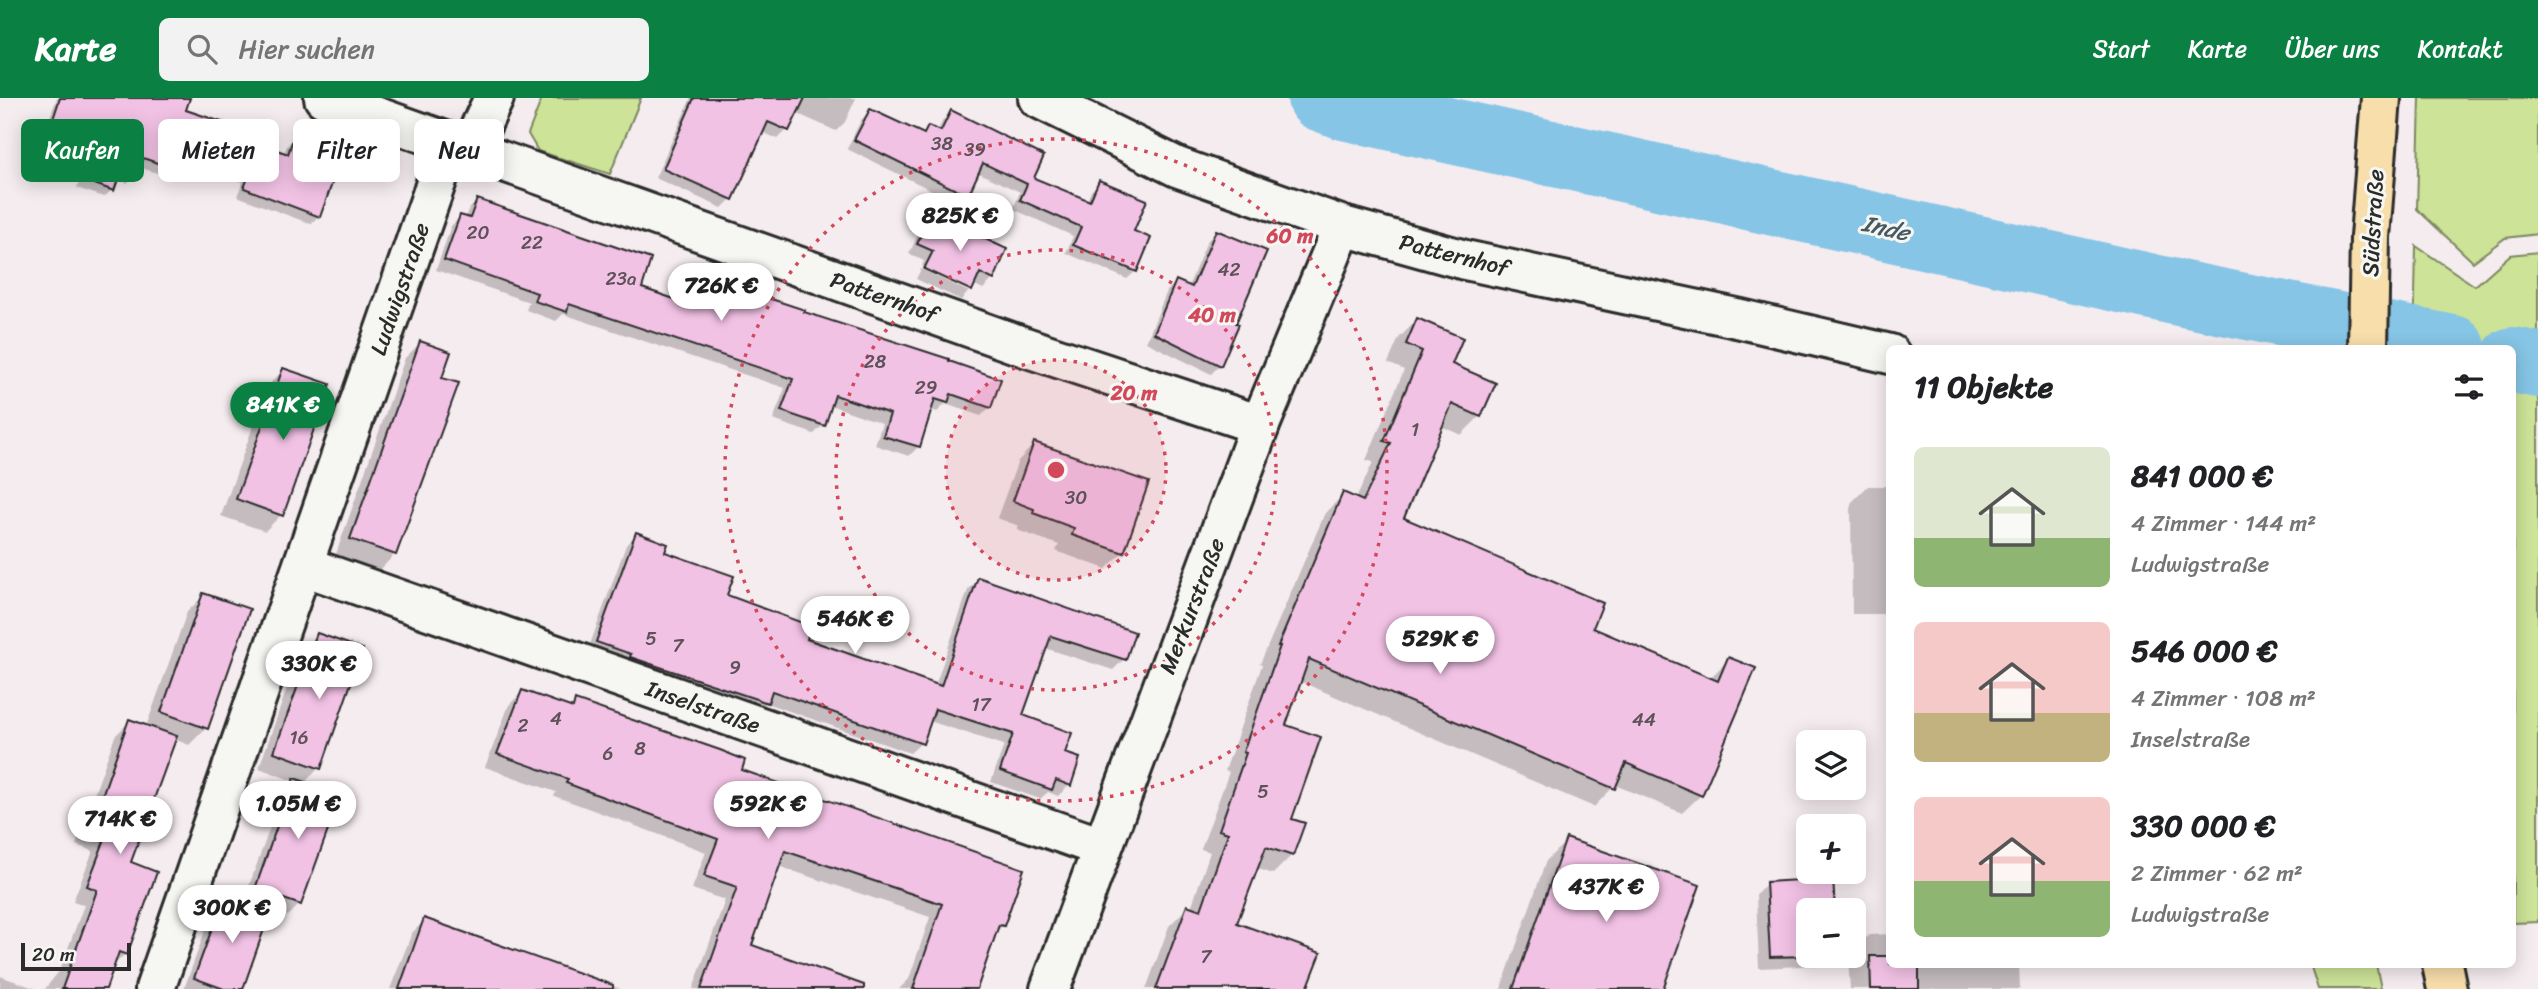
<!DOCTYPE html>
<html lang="de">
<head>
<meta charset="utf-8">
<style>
  body { margin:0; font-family:Sriracha,sans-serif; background:#f2f2f2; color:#202124; height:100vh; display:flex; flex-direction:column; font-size:26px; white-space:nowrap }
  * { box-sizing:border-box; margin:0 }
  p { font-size:23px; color:#757577 }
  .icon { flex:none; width:38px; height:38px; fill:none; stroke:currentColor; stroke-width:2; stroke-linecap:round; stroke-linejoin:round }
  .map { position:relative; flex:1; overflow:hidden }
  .sheet { position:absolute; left:1886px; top:247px; width:630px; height:623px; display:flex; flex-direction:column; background:#fff; border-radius:10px; box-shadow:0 4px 18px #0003 }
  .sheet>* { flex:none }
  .banner { position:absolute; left:21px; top:21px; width:665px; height:63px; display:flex; gap:14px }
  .tools { position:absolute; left:1796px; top:632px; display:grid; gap:14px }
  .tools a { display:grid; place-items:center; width:70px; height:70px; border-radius:10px; background:#fff; box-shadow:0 4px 18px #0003; font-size:35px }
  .scale { position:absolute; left:21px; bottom:18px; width:110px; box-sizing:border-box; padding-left:7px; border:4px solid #2b2b2b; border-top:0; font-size:19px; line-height:24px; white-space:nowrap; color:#2b2b2b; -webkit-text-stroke:5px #f6f6f2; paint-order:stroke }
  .price { position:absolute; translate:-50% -60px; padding:0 16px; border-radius:24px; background:#fff; color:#222; font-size:23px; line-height:46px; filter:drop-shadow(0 2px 4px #0008) }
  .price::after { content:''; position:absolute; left:50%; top:42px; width:21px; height:16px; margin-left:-10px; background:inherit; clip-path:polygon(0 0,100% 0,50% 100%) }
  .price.on { background:#0b8043; color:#fff }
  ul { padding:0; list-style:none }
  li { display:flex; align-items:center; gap:21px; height:175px; padding:0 28px }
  li span { display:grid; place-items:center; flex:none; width:196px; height:140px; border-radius:10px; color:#555 }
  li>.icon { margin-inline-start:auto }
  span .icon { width:84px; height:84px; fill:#fffc; stroke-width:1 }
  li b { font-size:30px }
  h2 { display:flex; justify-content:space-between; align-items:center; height:84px; padding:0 28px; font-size:30px }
  .tag { padding:0 24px; border-radius:10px; background:#fff; box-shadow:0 4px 18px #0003; font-size:24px; line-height:63px }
  .tag.on { background:#0b8043; color:#fff }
  header { display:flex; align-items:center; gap:42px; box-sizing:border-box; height:98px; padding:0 35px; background:#0b8043; color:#fff }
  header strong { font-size:33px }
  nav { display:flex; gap:38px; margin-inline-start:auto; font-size:24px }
  .search { width:490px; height:63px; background:#f2f2f2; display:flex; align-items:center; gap:18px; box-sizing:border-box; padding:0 24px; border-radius:10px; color:#757577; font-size:26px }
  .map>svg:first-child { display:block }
  .green { fill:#cce398; stroke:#7c8762; stroke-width:2 }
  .shadow { fill:#0003 }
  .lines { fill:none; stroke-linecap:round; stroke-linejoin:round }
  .river { stroke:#86c5e6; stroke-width:66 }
  .building { fill:#f2c2e5; stroke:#2b2b2b; stroke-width:2 }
  .minor-casing { stroke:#2b2b2b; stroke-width:44 }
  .major-casing { stroke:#2b2b2b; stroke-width:44 }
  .minor { stroke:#f6f6f2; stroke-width:38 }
  .major { stroke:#f8deab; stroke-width:38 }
  .ring { fill:none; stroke:#d1495b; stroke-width:3.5; stroke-dasharray:3.5 7 }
  .labels { text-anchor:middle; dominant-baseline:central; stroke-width:6; stroke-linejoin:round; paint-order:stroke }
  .number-label { font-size:19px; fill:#5d515a }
  .street-label { font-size:23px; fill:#2b2b2b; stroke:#f6f6f2 }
  .water-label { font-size:24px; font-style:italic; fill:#465963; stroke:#f6f6f2 }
  .centre { fill:#d1495b; stroke:#f6f6f2; stroke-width:3.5 }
  .ring-label { font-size:21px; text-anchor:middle; font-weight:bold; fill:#d1495b; stroke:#f6f6f2; stroke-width:6; stroke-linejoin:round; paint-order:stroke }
</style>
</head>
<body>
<header>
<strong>Karte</strong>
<div class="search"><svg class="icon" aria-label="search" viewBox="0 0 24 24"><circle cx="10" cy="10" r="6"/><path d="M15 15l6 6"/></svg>Hier suchen</div>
<nav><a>Start</a><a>Karte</a><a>Über uns</a><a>Kontakt</a></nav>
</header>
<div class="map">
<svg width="2538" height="891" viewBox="0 0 2538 891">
  <rect width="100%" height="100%" fill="#f5ecef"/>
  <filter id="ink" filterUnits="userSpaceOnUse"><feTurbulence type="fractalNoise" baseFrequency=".0143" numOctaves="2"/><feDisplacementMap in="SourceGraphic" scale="14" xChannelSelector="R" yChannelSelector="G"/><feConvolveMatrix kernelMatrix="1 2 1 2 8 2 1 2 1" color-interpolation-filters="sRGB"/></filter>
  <g filter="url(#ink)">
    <g class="green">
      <path d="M542,0H641L610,76L538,53L528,36Z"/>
      <path d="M2420,0H2538V136L2505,140L2473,164L2417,111Z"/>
      <path d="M2416,148L2475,188L2510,157L2538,154V824L2513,825V250H2414Z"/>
      <path d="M2310,866H2376L2381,891H2318Z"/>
    </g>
    <g class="shadow">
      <path d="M57,0H176L184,13L232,37L284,56L287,48L294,40L319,118L311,126L237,98L243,84L167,58L164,67L157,75L138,69L135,78L127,85L116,81L112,92L104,99L77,90L90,51L44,35Z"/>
      <path d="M691,0H856L845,24L836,33L796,15L787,32L778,41L762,34L731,101L722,110L655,80Z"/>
      <path d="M870,13L922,36L928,30L937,34L943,22L951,14L1032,80L1087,103L1091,93L1100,84L1132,134L1136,173L1127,181L1066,155L1073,138L1013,111L1020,94L977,74L967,97L958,105L847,51L861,22Z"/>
      <path d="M477,103L639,191L693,209L699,191L708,182L802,215L990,309L981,318L945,306L937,314L930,311L918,349L909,358L875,347L882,325L830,307L823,327L814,336L773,322L785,290L563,216L556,223L526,212L529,204L436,172L451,128L460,119L465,120L468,112Z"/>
      <path d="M931,118L993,181L983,191L973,186L970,192L961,202L916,181L921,171L969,194V190L922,168L924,163L909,156L922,128Z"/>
      <path d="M1216,134L1234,226L1220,267L1211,276L1146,244L1167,193L1176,184L1188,189L1207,143Z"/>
      <path d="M1417,222L1450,266L1480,318L1461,337L1441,328L1402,421L1591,531L1709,581L1729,561L1701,697L1682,715L1615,687L1594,709L1299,583L1284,628L1292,757L1273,776L1256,770L1235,826L1306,891H1146L1169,828L1188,809L1191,810L1210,754L1201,751L1229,674L1225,673L1262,567L1260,566L1325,415L1344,396L1356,401L1373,364L1366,362L1404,272L1388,265L1399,240Z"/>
      <path d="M420,245L440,281L395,456L380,472L336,456L405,260Z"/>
      <path d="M283,272L281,417L265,433L221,418L267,289Z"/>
      <path d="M1034,346L1123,454L1106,471L1056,453L1059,447L1017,432L1019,428L997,420L1018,363Z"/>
      <path d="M1868,388H1890V511L1885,516H1852L1851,405Z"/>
      <path d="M636,436L725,498L805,542L935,588L968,492L979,481L1124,561L1113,572L1045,550L1020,618L1063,656L1069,687L1058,698L1048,694L1040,701L991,684L1004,647L929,623L921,645L910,655L766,605L755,615L587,555L626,447Z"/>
      <path d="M204,497L206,630L189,647L174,641L129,765L125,856L111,870L104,891H45L60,872L84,807L73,803L93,753L76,747L115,638L130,623L146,629L187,514Z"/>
      <path d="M317,537L361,552L319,670L304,685L300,806L288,818L244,802L283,693L293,683L259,670L300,553Z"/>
      <path d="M522,594L570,610L576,604L739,673L1003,827L995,835L975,891H899L909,881L930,819L778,768L749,848L816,891H693L725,802L692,791L706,754L582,708L554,698L556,694L485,669L509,607Z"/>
      <path d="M1567,742L1661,891H1501L1546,763Z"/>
      <path d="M1767,785L1833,812H1808V858H1833L1823,867L1759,870L1756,797Z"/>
      <path d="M224,800L241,891H184L213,811Z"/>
      <path d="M425,822L621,891H390L412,835Z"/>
      <path d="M1890,836V866H2019L2020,891H1850L1848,858H1853V853L1869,837Z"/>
      <path d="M0,878L37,891H0Z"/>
    </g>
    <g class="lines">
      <g class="river">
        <path d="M1320,0L1344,9L2184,196L2453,250"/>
        <path d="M2513,262L2538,267"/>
      </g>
    </g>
    <g class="building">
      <path d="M60,0H190L186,12L237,29L234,36L288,56L294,38L343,55L320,119L244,90L249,77L172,50L166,68L143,60L136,79L121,73L114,93L83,82L96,43L51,27Z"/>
      <path d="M694,0H805L789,33L768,24L733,102L663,71Z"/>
      <path d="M870,11L924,36L928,28L941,33L951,12L1044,58L1034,80L1090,103L1099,82L1147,102L1134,133L1151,140L1137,174L1073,147L1081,129L1020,102L1027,86L983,65L968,98L854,42Z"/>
      <path d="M477,101L651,161L642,190L698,209L707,180L805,212L804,214L949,261V263L1001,281L991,310L951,296L948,305L935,301L920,349L883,338L890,316L835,297L825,328L781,313L793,281L569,206L567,214L534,203L537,195L444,162L460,117L470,120Z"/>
      <path d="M931,116L1007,151L994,182L980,175L972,193L924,171L933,153L917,146Z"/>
      <path d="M1216,132L1267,153L1236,225L1239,226L1221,268L1154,235L1176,182L1192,189Z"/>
      <path d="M1417,220L1463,240L1452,266L1496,285L1481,319L1452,306L1404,420L1603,505L1593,530L1718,583L1728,559L1756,570L1702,698L1626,665L1615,691L1309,561L1286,627L1321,639L1292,721L1305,725L1293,758L1266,749L1237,825L1321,855L1307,891H1156L1187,807L1201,812L1228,735L1219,732L1246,655L1243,654L1280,548H1278L1343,394L1363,403L1391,345L1384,343L1422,253L1406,246Z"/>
      <path d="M420,243L451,254L442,280L459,285L396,457L350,441Z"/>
      <path d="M283,270L330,286L283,418L236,401Z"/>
      <path d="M1034,344L1149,384L1124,455L1072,437L1074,430L1033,415L1034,411L1013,403Z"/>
      <path d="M636,434L668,446L665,454L734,478L727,497L811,528L807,541L941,588L978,479L1135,534L1126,562L1051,538L1023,617L1072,635L1065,655L1080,660L1071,688L1056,682L1052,692L1000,673L1013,636L935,611L923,646L772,593L768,605L630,559L631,556L596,544Z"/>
      <path d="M203,495L250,511L208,631L161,614Z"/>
      <path d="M317,535L363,551L321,671L274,654Z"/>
      <path d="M522,592L573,610L575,602L720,652L745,662L742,672L1024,771L1004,828L999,827L977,891H913L942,806L785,753L752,847L864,887V891H701L737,789L704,778L718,741L595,696L566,685L568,681L497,656Z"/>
      <path d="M129,621L177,638L131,764L157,774L127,857L119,854L106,891H62L97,792L87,788L106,738L90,732Z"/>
      <path d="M294,680L341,696L301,807L255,791Z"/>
      <path d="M1566,740L1700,787L1663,891H1513Z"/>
      <path d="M1833,780L1835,812H1808L1809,858L1770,859L1766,784Z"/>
      <path d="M224,798L270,814L243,891H224L194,880Z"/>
      <path d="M424,820L613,887V891H399Z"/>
      <path d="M1870,858H1890V866H1919V891H1871Z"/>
    </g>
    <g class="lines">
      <defs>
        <g id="minor">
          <path d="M324,0L1028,250L1260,327"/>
          <path d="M1038,0L1177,69L1343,128L1465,162L1741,221L1890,256"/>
          <path d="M469,53L494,0"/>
          <path d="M304,468L1101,749"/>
          <path d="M155,891L450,45"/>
          <path d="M1050,891L1260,327L1343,128"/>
        </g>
        <g id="major">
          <path d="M2368,250L2370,139L2381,0"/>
          <path d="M2442,866L2447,891"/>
        </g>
      </defs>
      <use href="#minor" class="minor-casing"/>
      <use href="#major" class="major-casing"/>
      <use href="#minor" class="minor"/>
      <use href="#major" class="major"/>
    </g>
  </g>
  <circle cx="1056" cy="372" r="110" fill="#d1495b" fill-opacity=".12"/>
  <g class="ring">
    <circle cx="1056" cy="372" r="110"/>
    <circle cx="1056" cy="372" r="220"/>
    <circle cx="1056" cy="372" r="331"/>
  </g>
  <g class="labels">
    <g class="number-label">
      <text x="942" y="45">38</text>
      <text x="975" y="51">39</text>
      <text x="478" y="134">20</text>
      <text x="532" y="144">22</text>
      <text x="1229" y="171">42</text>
      <text x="621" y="180">23a</text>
      <text x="875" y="263">28</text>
      <text x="926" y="289">29</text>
      <text x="1415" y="331">1</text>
      <text x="1076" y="399">30</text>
      <text x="651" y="540">5</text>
      <text x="678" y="547">7</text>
      <text x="735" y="569">9</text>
      <text x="981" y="606">17</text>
      <text x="556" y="620">4</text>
      <text x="1644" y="621">44</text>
      <text x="523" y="627">2</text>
      <text x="299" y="639">16</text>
      <text x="640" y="650">8</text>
      <text x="608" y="655">6</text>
      <text x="1263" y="693">5</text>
      <text x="1206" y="858">7</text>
    </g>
    <g class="street-label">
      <text transform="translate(2373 125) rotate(-87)">Südstraße</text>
      <text transform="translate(1454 157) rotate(14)">Patternhof</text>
      <text transform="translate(400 191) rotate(-71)">Ludwigstraße</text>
      <text transform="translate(884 199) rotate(19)">Patternhof</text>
      <text transform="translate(1192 508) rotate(-69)">Merkurstraße</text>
      <text transform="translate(703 609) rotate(19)">Inselstraße</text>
    </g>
    <g class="water-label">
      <text transform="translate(1886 130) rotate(13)">Inde</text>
    </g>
  </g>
  <circle cx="1056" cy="372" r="10" class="centre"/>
  <g class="ring-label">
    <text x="1290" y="145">60 m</text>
    <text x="1212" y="224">40 m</text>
    <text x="1134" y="302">20 m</text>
  </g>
</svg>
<div class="tools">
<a><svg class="icon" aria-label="layers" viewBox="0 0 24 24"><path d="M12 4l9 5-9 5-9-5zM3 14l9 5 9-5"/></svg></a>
<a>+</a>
<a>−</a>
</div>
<div class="scale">20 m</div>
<b class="price" style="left:960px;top:155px">825K €</b>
<b class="price" style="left:721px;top:225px">726K €</b>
<b class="price on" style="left:283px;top:344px">841K €</b>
<b class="price" style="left:855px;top:558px">546K €</b>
<b class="price" style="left:1440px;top:578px">529K €</b>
<b class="price" style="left:319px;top:603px">330K €</b>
<b class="price" style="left:298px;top:743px">1.05M €</b>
<b class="price" style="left:768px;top:743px">592K €</b>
<b class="price" style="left:120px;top:758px">714K €</b>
<b class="price" style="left:1606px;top:826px">437K €</b>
<b class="price" style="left:232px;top:847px">300K €</b>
<div class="banner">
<a class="tag on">Kaufen</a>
<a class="tag">Mieten</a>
<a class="tag">Filter</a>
<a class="tag">Neu</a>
</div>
<section class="sheet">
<h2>11 Objekte<svg class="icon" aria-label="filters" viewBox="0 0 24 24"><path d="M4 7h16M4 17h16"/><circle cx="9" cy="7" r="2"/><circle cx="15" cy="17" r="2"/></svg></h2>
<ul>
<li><span style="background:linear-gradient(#dfe7d0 65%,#8fb573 0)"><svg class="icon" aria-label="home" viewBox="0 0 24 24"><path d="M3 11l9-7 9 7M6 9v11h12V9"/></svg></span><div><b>841 000 €</b><p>4 Zimmer · 144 m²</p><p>Ludwigstraße</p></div></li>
<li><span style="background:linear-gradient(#f6c9c9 65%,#c2b280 0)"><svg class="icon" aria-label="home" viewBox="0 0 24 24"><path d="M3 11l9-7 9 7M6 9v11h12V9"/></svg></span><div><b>546 000 €</b><p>4 Zimmer · 108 m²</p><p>Inselstraße</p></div></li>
<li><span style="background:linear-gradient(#f6c9c9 60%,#8fb573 0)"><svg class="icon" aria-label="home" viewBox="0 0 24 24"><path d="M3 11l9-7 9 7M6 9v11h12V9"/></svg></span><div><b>330 000 €</b><p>2 Zimmer · 62 m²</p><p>Ludwigstraße</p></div></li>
</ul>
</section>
</div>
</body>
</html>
